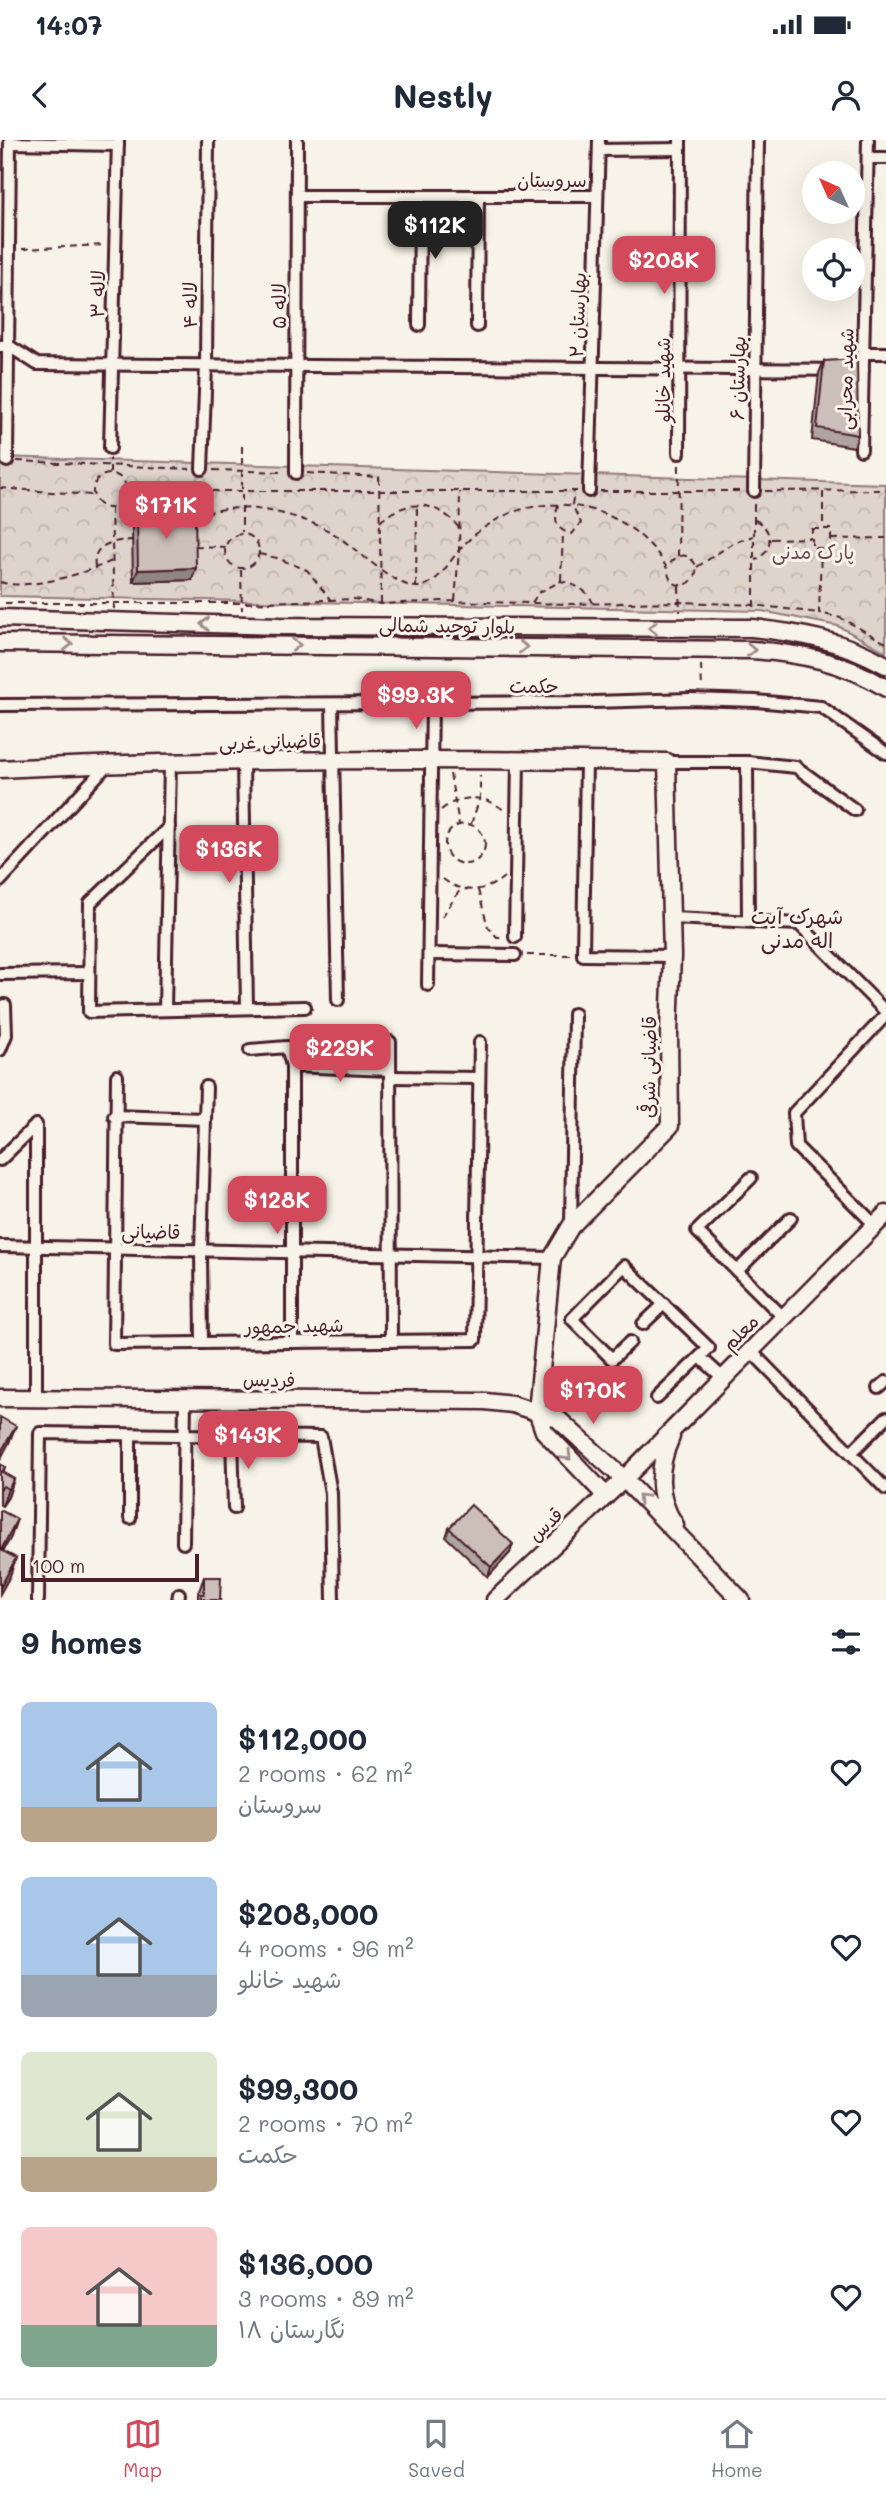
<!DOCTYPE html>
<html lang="en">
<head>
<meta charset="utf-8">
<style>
  body { margin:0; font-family:Mali,"Playpen Sans Arabic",sans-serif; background:#f6f6f7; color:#1f2937; height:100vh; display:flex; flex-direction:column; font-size:26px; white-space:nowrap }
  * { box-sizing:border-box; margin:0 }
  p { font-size:23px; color:#747a83 }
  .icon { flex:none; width:38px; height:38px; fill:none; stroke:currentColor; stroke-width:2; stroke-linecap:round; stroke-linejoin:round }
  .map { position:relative; height:1460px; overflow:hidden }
  .sheet { display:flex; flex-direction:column; background:#fff; flex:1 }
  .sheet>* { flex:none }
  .needle { width:46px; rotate:315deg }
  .tools { position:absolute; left:802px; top:21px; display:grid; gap:14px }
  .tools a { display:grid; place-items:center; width:63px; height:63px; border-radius:50%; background:#fff; box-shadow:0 7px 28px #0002; font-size:35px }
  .scale { position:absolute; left:21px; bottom:18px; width:178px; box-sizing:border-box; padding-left:7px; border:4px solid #4a1f2b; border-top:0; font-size:19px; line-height:24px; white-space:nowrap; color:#4a1f2b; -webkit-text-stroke:5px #f7f3e8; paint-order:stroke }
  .price { position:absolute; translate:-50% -60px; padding:0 16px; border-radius:14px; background:#d1495b; color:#fff; font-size:23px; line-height:46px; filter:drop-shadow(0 2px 4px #0008) }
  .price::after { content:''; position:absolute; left:50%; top:42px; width:21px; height:16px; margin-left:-10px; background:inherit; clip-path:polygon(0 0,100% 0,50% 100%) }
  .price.current { background:#222; color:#fff }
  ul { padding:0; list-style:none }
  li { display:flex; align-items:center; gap:21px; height:175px; padding:0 21px }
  li span { display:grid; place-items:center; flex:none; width:196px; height:140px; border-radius:10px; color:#555 }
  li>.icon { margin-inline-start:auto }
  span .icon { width:84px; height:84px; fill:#fffc; stroke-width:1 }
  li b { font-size:30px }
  h2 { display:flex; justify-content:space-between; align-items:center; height:84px; padding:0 21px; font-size:30px }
  .status { display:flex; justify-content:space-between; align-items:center; height:49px; padding:0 35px; background:#fff; direction:ltr }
  .status svg { height:19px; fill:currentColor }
  header { display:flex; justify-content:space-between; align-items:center; height:91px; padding:0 21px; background:#fff; font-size:32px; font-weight:800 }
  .tabs { display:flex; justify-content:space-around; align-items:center; height:98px; border-top:2px solid #e0e1e3; background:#fff; font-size:19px; color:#747a83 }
  .tabs a { display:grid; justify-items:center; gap:4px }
  .tabs .current { color:#d1495b }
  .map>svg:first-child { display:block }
  .park { fill:url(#park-crowns); stroke:#947a7c; stroke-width:2 }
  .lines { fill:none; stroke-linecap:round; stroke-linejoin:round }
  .street-casing { stroke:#4a1f2b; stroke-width:16 }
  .secondary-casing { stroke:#4a1f2b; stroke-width:21 }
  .path { stroke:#4a1f2b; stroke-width:2; stroke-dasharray:7 5; stroke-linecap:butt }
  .street { stroke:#f7f3e8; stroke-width:10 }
  .secondary { stroke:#f7f3e8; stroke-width:16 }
  .wall { fill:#afa49f; stroke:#4a1f2b; stroke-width:2 }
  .shaded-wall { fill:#8f8682; stroke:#4a1f2b; stroke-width:2 }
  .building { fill:#ccbfb9; stroke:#4a1f2b; stroke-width:2 }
  .oneway { stroke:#a0898a }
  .labels { text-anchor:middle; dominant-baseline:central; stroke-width:6; stroke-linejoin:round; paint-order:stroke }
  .street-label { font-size:19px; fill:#4a1f2b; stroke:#f7f3e8 }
  .park-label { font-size:19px; fill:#6f4c53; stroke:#f7f3e8 }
  .neighbourhood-label { font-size:21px; fill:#4a1f2b; stroke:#f7f3e8 }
</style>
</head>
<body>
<div class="status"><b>14:07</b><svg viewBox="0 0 49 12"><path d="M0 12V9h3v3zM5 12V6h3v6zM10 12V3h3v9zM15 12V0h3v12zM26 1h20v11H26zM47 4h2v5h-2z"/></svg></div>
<header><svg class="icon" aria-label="back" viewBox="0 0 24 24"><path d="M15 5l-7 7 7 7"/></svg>Nestly<svg class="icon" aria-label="person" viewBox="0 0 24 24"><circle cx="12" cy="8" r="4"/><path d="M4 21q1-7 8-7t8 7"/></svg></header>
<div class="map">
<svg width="886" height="1460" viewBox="0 0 886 1460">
  <defs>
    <pattern id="park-crowns" width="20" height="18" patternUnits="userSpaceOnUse" patternTransform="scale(1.75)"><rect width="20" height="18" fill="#ded4cc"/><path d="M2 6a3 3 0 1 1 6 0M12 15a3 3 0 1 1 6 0" fill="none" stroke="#c0b6af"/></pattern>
  </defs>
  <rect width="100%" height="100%" fill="#f7f3e8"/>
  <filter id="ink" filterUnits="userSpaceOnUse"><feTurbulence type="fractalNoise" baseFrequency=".0143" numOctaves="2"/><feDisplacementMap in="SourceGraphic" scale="14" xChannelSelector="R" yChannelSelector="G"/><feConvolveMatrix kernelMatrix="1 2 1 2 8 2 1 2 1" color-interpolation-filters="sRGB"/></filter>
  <g filter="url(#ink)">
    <path class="park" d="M0,317L886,344V512L838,486L762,471L0,456Z"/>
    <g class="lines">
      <defs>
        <g id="street">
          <path d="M10,3L118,5"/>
          <path d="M599,10L680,9"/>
          <path d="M868,18H886"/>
          <path d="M297,56H597"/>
          <path d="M419,185L420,56"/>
          <path d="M477,186L478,56"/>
          <path d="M0,206H9L37,224L863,230"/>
          <path d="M863,213H886"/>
          <path d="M110,308L118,0"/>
          <path d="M861,310L868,0"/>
          <path d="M679,313L680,0"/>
          <path d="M7,321L10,0"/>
          <path d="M202,329L206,226L208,0"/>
          <path d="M296,333L297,0"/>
          <path d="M589,351L599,0"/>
          <path d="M754,351L758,0"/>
          <path d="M332,564L338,860"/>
          <path d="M0,565L594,562L690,559L756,561L821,567L886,613"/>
          <path d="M586,621L583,815L672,816"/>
          <path d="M243,622L247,868"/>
          <path d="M667,622H747L796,627L855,670"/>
          <path d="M747,622L748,781"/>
          <path d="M169,687L90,763L89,872L305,867"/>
          <path d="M0,741L108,624"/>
          <path d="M672,778L799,784L886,872"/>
          <path d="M515,797L518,620"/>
          <path d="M429,814L515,815"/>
          <path d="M0,834L89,833"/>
          <path d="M428,845L432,563"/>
          <path d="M165,869L170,623"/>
          <path d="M390,902L391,1201"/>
          <path d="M0,910L6,895L5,865"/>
          <path d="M250,910L287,907L292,926V1202"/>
          <path d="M292,926L390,930"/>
          <path d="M117,936L114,1204L475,1200L480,902"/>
          <path d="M390,937L479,938"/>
          <path d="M114,976L205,979"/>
          <path d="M36,985V1259"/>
          <path d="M0,1020L36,985"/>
          <path d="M751,1038L697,1091L784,1178"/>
          <path d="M875,1085L796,1006L794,973L886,875"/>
          <path d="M571,1086L574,874"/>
          <path d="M0,1106L552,1118"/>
          <path d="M737,1131L791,1078"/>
          <path d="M643,1184L664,1164"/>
          <path d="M630,1202L612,1219L572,1179L624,1126L709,1208L657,1258"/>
          <path d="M202,1203L201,1110L206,947"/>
          <path d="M751,1211L886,1349"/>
          <path d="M700,1217L724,1239"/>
          <path d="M879,1248L886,1242"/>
          <path d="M130,1295V1378"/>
          <path d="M232,1296L234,1368"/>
          <path d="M851,1313L886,1278"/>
          <path d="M183,1403L185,1260"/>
          <path d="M38,1460L40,1293L321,1297L331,1353L333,1460"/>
          <path d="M178,1460L179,1454"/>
        </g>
        <g id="secondary">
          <path d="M0,478L280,486L752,488C800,493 844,501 886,525"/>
          <path d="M0,503L751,510C800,513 844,522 886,548"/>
          <path d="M0,629C222,618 445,619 667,622L672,816L669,892L670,986L571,1086L552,1118L537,1271L544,1291L606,1356"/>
          <path d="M0,1258L485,1261L512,1264L558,1279L624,1339L741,1460"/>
          <path d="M671,1297C658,1326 656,1357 675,1385"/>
          <path d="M495,1460L624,1339L886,1074"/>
        </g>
      </defs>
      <use href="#street" class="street-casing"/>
      <use href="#secondary" class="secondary-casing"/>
      <g class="path">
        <path d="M22,109L104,105"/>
        <path d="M242,306V392"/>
        <path d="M17,321L190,329"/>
        <path d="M213,330L284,332"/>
        <path d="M110,333V318"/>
        <path d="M307,333L379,337L381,463"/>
        <circle cx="110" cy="351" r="17"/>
        <path d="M0,348L92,355"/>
        <path d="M127,351H577"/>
        <path d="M600,351H742"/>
        <path d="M765,351L886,350"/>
        <path d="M823,352V388"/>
        <path d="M754,364V471"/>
        <path d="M558,365C554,380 555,390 572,394L581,383L572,365L574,351"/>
        <path d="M111,368L114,469"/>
        <path d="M195,378C231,358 294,372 329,391C350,402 396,449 418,447C439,444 447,424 460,409C471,396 486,385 502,377C550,353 612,365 649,404C655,410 661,417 665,425C669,431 667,438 674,443C689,452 704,431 692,420C683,410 672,419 667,428"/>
        <path d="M755,380C774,389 774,411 756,420"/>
        <path d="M380,382C405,358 438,360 459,388"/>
        <rect x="812" y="389" width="19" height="19"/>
        <circle cx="242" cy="411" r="17"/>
        <path d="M771,399L811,398"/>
        <path d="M832,399L886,398"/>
        <path d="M195,406L225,407"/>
        <path d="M821,408L819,473L841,478L886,503"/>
        <path d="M259,414L277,418L307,430L330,459"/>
        <path d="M678,416L679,324"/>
        <path d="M95,427C91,403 115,401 132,400"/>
        <path d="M697,427L733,403L753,396"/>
        <path d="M241,430L242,470"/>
        <path d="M561,440L563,393"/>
        <path d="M0,442C29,451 85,433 112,421"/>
        <path d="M679,446L680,472"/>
        <path d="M416,447L417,366"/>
        <path d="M455,461L459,410L460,352"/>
        <path d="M5,463H242L354,459L381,464L443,461L571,464L680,462L754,465L819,473"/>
        <path d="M532,463L538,453L561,441C574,444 588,450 593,463"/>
        <path d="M701,525L702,548"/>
        <path d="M450,634L459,684"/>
        <path d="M441,670C461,654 486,654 506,672"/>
        <path d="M471,684L480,658V635"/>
        <circle cx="465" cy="704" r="20"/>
        <path d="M443,739C462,754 485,753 504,737"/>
        <path d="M478,750L488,787L497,797H504"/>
        <path d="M442,777L460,750"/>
        <path d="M527,815H571"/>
      </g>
      <use href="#street" class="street"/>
      <use href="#secondary" class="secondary"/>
    </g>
    <g class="wall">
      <path d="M824,221L858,295L854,307L812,300L819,233Z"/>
      <path d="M137,374L192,440L133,442L132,386Z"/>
      <path d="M0,1324L5,1327L3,1333L14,1339L8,1357L2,1366L0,1365Z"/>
      <path d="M449,1388L510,1413L488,1437L446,1397Z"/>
      <path d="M204,1437L220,1460H198V1454Z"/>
    </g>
    <g class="shaded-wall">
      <path d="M196,428L192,440L133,442L138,430Z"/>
      <path d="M16,1286L9,1303L0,1320L2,1310Z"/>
      <path d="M14,1339L8,1357L2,1366L8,1349Z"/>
      <path d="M17,1379L11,1397L0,1417V1413Z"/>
      <path d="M513,1404L510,1413L488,1437L491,1427Z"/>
      <path d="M16,1418L10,1436L0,1454V1448Z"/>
    </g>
    <g class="building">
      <path d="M857,219L858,295L817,288L824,221Z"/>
      <path d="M195,373L196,428L138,430L137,374Z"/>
      <path d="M0,1277L16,1286L2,1310L0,1309Z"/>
      <path d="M0,1324L5,1327L2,1332L14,1339L8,1349L3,1346L0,1351Z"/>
      <path d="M471,1365L513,1404L491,1427L449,1388Z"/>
      <path d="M0,1370L17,1379L1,1410L16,1418L0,1448Z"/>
      <path d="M204,1437H221L220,1460H204V1459H201V1454H204Z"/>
    </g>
    <defs><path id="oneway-chevron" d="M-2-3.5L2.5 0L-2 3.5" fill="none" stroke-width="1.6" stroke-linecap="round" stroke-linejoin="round" transform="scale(1.75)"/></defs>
    <g class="oneway">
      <use href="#oneway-chevron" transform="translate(205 484) rotate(-178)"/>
      <use href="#oneway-chevron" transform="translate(653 488) rotate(-180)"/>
      <use href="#oneway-chevron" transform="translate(68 504)"/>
      <use href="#oneway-chevron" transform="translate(296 505)"/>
      <use href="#oneway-chevron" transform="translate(523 507) rotate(1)"/>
      <use href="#oneway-chevron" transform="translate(751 510) rotate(2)"/>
      <use href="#oneway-chevron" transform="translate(567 1316) rotate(46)"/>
      <use href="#oneway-chevron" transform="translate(642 1358) rotate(-134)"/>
    </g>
  </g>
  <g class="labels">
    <g class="street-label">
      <text x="552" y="39">سروستان</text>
      <text transform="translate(97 154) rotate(-89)">لاله ۳</text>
      <text transform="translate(189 165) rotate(-90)">لاله ۴</text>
      <text transform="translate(278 166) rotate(-90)">لاله ۵</text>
      <text transform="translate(577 175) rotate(-88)">بهارستان ۲</text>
      <text transform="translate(737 238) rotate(-89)">بهارستان ۶</text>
      <text transform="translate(845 239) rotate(-89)">شهید محرابی</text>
      <text transform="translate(662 240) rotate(-90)">شهید خانلو</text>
      <text transform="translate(447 485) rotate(1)">بلوار توحید شمالی</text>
      <text x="534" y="545">حکمت</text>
      <text transform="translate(270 601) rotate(-1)">قاضیانی غربی</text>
      <text transform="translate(648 927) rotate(-89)">قاضیانی شرقی</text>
      <text transform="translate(151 1091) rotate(1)">قاضیانی</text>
      <text transform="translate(294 1185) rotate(-1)">شهید جمهور</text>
      <text transform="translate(740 1192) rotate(-45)">معلم</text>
      <text transform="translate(269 1239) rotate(1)">فردیس</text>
      <text transform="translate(545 1384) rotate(-43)">قدس</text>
    </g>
    <g class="park-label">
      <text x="813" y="411">پارک مدنی</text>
    </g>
    <g class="neighbourhood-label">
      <text x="797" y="775">شهرک آیت<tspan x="797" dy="24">اله مدنی</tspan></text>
    </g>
  </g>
</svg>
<div class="tools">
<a><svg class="needle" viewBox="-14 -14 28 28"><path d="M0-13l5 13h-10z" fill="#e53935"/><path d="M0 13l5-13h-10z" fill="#747a83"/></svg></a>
<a><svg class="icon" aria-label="locate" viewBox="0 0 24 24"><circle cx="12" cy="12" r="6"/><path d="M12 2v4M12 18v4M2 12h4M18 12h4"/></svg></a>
</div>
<div class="scale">100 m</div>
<b class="price current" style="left:435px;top:121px">$112K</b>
<b class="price" style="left:664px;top:156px">$208K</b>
<b class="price" style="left:166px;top:401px">$171K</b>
<b class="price" style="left:416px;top:591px">$99.3K</b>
<b class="price" style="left:229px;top:745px">$136K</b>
<b class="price" style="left:340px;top:944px">$229K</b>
<b class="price" style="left:277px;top:1096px">$128K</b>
<b class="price" style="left:593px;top:1286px">$170K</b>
<b class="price" style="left:248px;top:1331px">$143K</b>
</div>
<section class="sheet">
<h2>9 homes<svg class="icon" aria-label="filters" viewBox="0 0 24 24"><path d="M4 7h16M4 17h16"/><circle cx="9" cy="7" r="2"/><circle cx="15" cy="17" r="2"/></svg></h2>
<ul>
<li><span style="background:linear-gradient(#a9c7e8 75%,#b9a48a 0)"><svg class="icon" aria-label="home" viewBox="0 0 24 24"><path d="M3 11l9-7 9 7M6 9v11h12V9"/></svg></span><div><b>$112,000</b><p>2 rooms · 62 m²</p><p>سروستان</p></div><svg class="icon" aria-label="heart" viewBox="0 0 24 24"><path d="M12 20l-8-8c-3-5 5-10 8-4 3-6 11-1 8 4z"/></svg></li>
<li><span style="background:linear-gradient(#a9c7e8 70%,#9aa5b1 0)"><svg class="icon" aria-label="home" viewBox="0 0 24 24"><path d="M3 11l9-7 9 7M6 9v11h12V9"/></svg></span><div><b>$208,000</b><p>4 rooms · 96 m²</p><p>شهید خانلو</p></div><svg class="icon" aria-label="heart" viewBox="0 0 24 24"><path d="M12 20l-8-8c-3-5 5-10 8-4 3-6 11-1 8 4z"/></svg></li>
<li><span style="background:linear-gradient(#dfe7d0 75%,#b9a48a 0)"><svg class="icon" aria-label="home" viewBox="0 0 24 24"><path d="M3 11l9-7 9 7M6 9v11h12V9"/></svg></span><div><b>$99,300</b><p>2 rooms · 70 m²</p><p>حکمت</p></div><svg class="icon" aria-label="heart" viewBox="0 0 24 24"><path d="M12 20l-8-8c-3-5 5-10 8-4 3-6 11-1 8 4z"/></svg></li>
<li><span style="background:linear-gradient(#f6c9c9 70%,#7fa58c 0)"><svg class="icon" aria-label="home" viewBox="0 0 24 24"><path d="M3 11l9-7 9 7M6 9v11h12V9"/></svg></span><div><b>$136,000</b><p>3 rooms · 89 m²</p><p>نگارستان ۱۸</p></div><svg class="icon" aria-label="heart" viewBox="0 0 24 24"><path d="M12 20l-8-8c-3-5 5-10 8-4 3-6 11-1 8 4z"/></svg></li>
</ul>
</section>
<nav class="tabs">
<a class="current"><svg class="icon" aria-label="map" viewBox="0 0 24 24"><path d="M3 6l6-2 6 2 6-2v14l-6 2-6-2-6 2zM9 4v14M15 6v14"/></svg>Map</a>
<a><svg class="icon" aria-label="saved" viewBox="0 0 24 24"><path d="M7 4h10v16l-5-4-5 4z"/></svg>Saved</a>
<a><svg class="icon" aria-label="home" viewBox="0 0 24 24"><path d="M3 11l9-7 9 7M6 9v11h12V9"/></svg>Home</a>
</nav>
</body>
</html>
